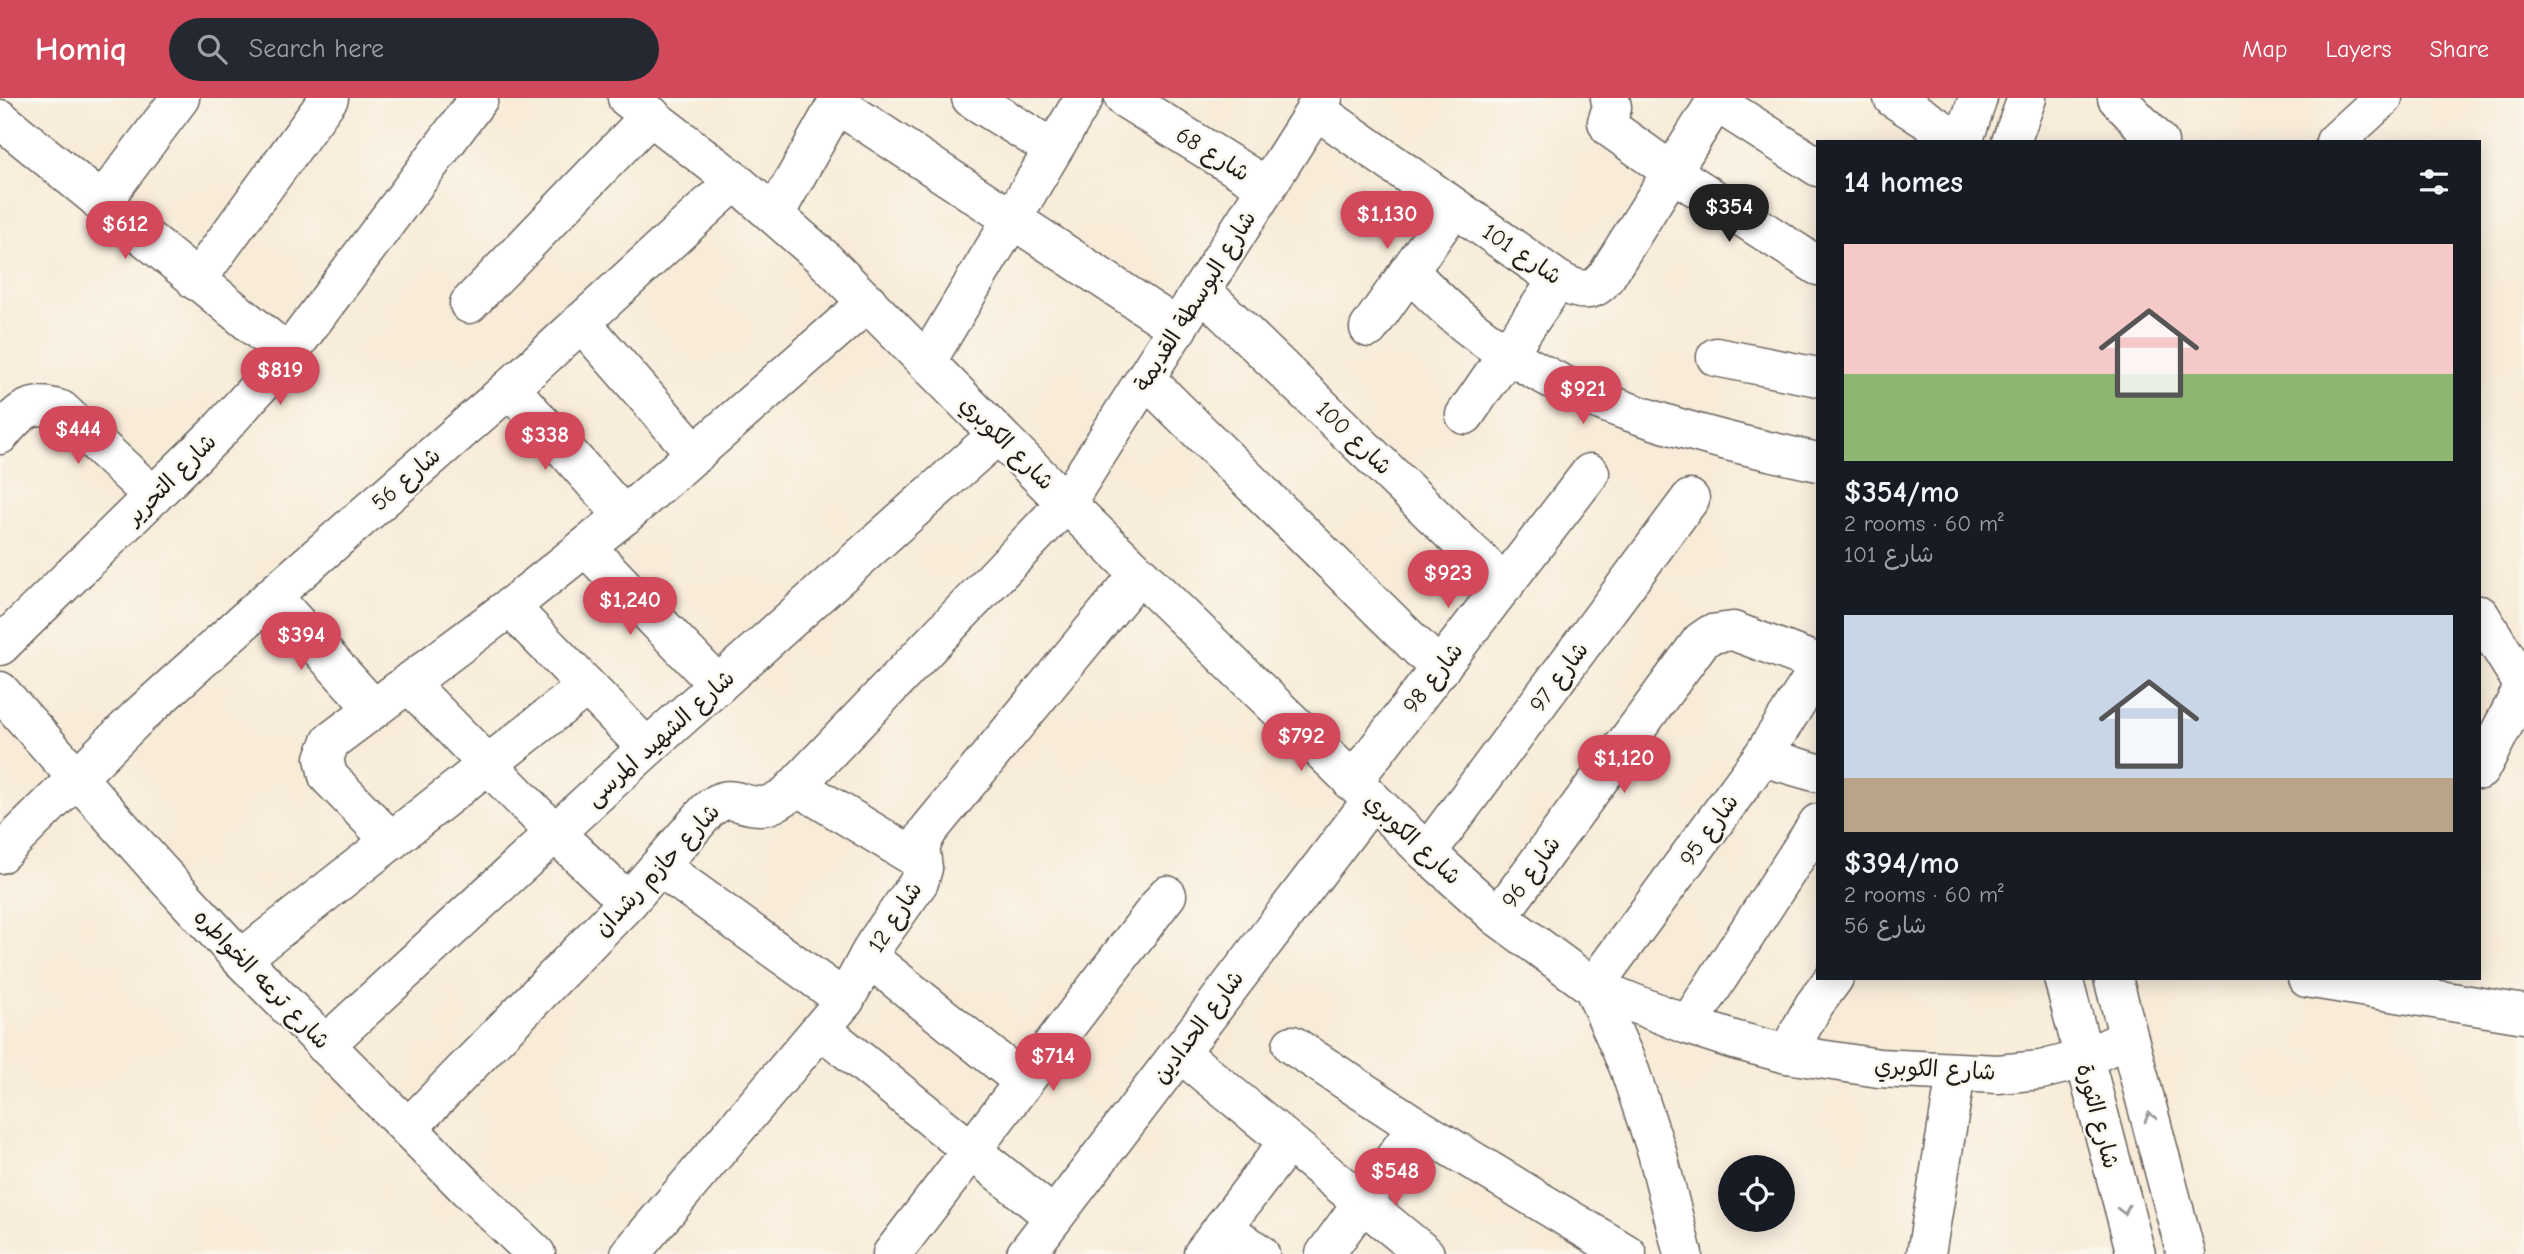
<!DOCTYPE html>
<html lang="en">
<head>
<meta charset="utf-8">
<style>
  body { margin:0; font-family:"Comic Neue","Playpen Sans Arabic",sans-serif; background:#242831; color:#f1f3f6; height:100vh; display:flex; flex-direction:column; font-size:26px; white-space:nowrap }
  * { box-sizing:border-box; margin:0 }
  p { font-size:23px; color:#9ea1a6 }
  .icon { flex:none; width:38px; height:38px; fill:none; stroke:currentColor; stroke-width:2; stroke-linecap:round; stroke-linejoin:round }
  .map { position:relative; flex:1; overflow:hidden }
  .details { position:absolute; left:1816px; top:42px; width:665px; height:840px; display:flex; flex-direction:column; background:#171b24; border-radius:0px; box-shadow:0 4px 18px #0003 }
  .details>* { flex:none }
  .buttons { position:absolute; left:1718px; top:1057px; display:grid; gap:14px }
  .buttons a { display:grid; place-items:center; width:77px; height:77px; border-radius:50%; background:#171b24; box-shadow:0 4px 18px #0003; font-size:35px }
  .price { position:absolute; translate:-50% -60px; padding:0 16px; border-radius:24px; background:#d1495b; color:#fff; font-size:23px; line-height:46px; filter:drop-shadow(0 2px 4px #0008) }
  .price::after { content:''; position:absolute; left:50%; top:42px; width:21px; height:16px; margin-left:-10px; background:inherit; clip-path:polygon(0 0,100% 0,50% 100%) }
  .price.current { background:#222; color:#fff }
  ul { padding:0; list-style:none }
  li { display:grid; align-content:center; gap:14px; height:371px; padding:0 28px }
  li span { display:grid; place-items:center; height:217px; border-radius:0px; color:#555 }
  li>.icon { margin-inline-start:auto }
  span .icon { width:126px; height:126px; fill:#fffc; stroke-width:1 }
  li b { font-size:30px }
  h2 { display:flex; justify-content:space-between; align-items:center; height:84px; padding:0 28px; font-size:30px }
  header { display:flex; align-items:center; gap:42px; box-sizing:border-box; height:98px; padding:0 35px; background:#d1495b; color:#fff }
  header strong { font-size:33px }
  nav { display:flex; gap:38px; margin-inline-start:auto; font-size:24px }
  .search { width:490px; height:63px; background:#242831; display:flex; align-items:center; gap:18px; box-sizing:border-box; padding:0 24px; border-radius:38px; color:#9ea1a6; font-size:26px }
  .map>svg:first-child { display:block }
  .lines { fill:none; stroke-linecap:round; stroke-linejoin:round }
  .minor-casing { stroke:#69645e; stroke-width:41 }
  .major-casing { stroke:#69645e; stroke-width:41 }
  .minor { stroke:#fff; stroke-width:38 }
  .major { stroke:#fff; stroke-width:38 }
  .oneway { stroke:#999 }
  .labels { text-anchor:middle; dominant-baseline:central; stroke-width:5; stroke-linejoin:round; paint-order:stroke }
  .street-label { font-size:23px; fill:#1c1c1c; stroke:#fbf7ec }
</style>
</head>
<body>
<header>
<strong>Homiq</strong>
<div class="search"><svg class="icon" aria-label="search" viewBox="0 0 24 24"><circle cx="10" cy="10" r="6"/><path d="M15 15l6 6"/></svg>Search here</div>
<nav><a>Map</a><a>Layers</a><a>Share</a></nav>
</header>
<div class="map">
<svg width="2524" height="1156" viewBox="0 0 2524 1156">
  <rect width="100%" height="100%" fill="#fbf7ec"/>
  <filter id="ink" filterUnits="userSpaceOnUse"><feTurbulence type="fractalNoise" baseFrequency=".0143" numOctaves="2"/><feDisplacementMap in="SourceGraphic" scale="14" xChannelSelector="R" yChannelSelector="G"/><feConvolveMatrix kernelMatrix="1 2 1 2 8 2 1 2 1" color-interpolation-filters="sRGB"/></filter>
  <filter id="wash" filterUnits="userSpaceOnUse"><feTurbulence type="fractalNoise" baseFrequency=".00686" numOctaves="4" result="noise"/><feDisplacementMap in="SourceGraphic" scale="28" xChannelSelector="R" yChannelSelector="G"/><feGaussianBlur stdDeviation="1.57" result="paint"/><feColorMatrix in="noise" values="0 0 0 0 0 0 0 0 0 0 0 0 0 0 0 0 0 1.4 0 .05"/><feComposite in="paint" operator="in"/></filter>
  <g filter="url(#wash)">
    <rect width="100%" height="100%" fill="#f8ebd8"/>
  </g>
  <g filter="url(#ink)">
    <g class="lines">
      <defs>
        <g id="minor">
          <path d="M627,0L735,83L821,158L1066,405L1427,755L1498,819L1593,889L1688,927L1734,942L1787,956L1879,970L1998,976L2041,972L2083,961L2128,940"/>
          <path d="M971,0L1053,51"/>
          <path d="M1124,0L1267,89"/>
          <path d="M1610,0L1612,9L1607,24L1610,30L1672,74L1818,168"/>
          <path d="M1893,0L1961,44"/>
          <path d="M2117,0L2159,44"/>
          <path d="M1716,4L1818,69"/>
          <path d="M837,6L1178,230"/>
          <path d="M1315,11L1558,182C1577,193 1593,198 1607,177L1718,0"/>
          <path d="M0,21L288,256"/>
          <path d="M2335,44L2383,0"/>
          <path d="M101,105L180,0"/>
          <path d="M775,116L840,0"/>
          <path d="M1409,173C1429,193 1449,214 1472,231C1571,308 1699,338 1818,364"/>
          <path d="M196,183L329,0"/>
          <path d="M1202,193L1505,487"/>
          <path d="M469,206L651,17"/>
          <path d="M581,224L696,356"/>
          <path d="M1369,230L1454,109"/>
          <path d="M1716,259L1818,279"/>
          <path d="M927,263L1084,0"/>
          <path d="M1146,281L1440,571"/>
          <path d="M510,290L624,418"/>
          <path d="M1465,317L1558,182"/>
          <path d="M0,337C19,314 30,301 61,312L153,398"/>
          <path d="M586,449L718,587"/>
          <path d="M272,498L374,611"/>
          <path d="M510,509L647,650"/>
          <path d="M2480,517L2524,588"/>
          <path d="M0,548L219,333L288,256L479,0"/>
          <path d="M408,585L555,735L628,804"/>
          <path d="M0,593L159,772L241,861L468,1091L536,1156"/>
          <path d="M1762,659L1818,675"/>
          <path d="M2480,672L2524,588"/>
          <path d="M1352,684L1590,375"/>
          <path d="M797,688L921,763"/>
          <path d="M391,743L328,678L324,660L331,643L510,509L624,418L868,204"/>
          <path d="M1427,755L1690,401"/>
          <path d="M0,756L138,619L272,498L510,290L735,83"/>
          <path d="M660,769L845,902"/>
          <path d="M1498,819L1701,543L1711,536L1733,533L1818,565"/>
          <path d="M868,859L1024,984"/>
          <path d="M241,861L586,589"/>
          <path d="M2307,880L2524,916"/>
          <path d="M1688,927L1818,725"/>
          <path d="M821,931L1054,1119"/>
          <path d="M325,947L647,650L997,337"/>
          <path d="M1292,947L1417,1029L1627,1156"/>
          <path d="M1179,954L1425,1156"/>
          <path d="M1787,956L1814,907L1834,880"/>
          <path d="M408,1030L628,804L707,713C731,692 736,708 761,708C771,708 779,702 787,697L1066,405L1323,0"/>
          <path d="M1223,1129L1260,1156"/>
          <path d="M630,1156L845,902L875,846L919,784L923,770L920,748L928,733L1139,476"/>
          <path d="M892,1156L1167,797"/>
          <path d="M1026,1156L1372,702"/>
          <path d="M1203,1156L1288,1044"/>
          <path d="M1325,1156L1417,1029"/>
          <path d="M1683,1156L1657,1054L1629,970L1593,889L1762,659L1818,571"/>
          <path d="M1926,1156L1956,976"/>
        </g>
        <g id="major">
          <path d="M1963,44L1978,0"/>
          <path d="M2011,44L2027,0"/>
          <path d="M2063,880L2136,1156"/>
          <path d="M2113,880L2186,1156"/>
        </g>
      </defs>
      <use href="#minor" class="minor-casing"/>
      <use href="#major" class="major-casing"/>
      <use href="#minor" class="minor"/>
      <use href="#major" class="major"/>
    </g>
    <defs><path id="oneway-chevron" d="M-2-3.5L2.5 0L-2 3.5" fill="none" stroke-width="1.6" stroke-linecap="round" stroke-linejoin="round" transform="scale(1.75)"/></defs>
    <g class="oneway">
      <use href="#oneway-chevron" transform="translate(2150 1019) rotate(-105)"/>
      <use href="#oneway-chevron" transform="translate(2124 1112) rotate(75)"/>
    </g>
  </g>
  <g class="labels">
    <g class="street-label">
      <text transform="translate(1213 56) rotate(32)">شارع 68</text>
      <text transform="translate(1522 156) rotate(34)">شارع 101</text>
      <text transform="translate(1195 203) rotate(-58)">شارع البوسطة القديمة</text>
      <text transform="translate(1354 340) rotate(44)">شارع 100</text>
      <text transform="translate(1007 345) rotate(45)">شارع الكوبري</text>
      <text transform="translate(171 381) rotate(-45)">شارع التحرير</text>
      <text transform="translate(406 381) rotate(-41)">شارع 56</text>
      <text transform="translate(1559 579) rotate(-53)">شارع 97</text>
      <text transform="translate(1433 580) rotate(-52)">شارع 98</text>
      <text transform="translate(660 640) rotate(-42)">شارع الشهيد المرسى</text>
      <text transform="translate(1709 732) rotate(-54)">شارع 95</text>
      <text transform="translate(1413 741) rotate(43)">شارع الكوبري</text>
      <text transform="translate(657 772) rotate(-47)">شارع حازم رشدان</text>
      <text transform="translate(1531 774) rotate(-54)">شارع 96</text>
      <text transform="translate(895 819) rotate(-57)">شارع 12</text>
      <text transform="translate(262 881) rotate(46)">شارع ترعه الخواطره</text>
      <text transform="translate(1198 929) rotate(-53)">شارع الحدادين</text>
      <text transform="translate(1935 971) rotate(3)">شارع الكوبري</text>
      <text transform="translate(2098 1018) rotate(75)">شارع الثورة</text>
    </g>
  </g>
</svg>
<div class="buttons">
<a><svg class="icon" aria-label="locate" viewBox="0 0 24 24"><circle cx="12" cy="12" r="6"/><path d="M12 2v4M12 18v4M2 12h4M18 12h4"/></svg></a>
</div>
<b class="price current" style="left:1729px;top:146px">$354</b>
<b class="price" style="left:1387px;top:153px">$1,130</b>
<b class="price" style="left:125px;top:163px">$612</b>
<b class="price" style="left:280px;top:309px">$819</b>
<b class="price" style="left:1583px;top:328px">$921</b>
<b class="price" style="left:78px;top:368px">$444</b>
<b class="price" style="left:545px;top:374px">$338</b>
<b class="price" style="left:1448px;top:512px">$923</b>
<b class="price" style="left:630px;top:539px">$1,240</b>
<b class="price" style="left:301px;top:574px">$394</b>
<b class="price" style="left:1301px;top:675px">$792</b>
<b class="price" style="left:1624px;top:697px">$1,120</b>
<b class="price" style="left:1053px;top:995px">$714</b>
<b class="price" style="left:1395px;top:1110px">$548</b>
<section class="details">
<h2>14 homes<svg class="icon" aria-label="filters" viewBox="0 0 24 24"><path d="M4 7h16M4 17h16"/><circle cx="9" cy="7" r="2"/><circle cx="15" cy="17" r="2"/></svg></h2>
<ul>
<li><span style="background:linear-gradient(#f6c9c9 60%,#8fb573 0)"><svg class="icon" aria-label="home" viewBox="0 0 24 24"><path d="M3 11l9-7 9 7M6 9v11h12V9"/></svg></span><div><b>$354/mo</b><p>2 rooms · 60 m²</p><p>شارع 101</p></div></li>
<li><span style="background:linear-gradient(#c9d6e8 75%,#b9a48a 0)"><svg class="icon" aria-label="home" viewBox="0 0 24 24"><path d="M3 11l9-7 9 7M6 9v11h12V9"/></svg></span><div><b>$394/mo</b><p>2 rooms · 60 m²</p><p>شارع 56</p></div></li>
</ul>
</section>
</div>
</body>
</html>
